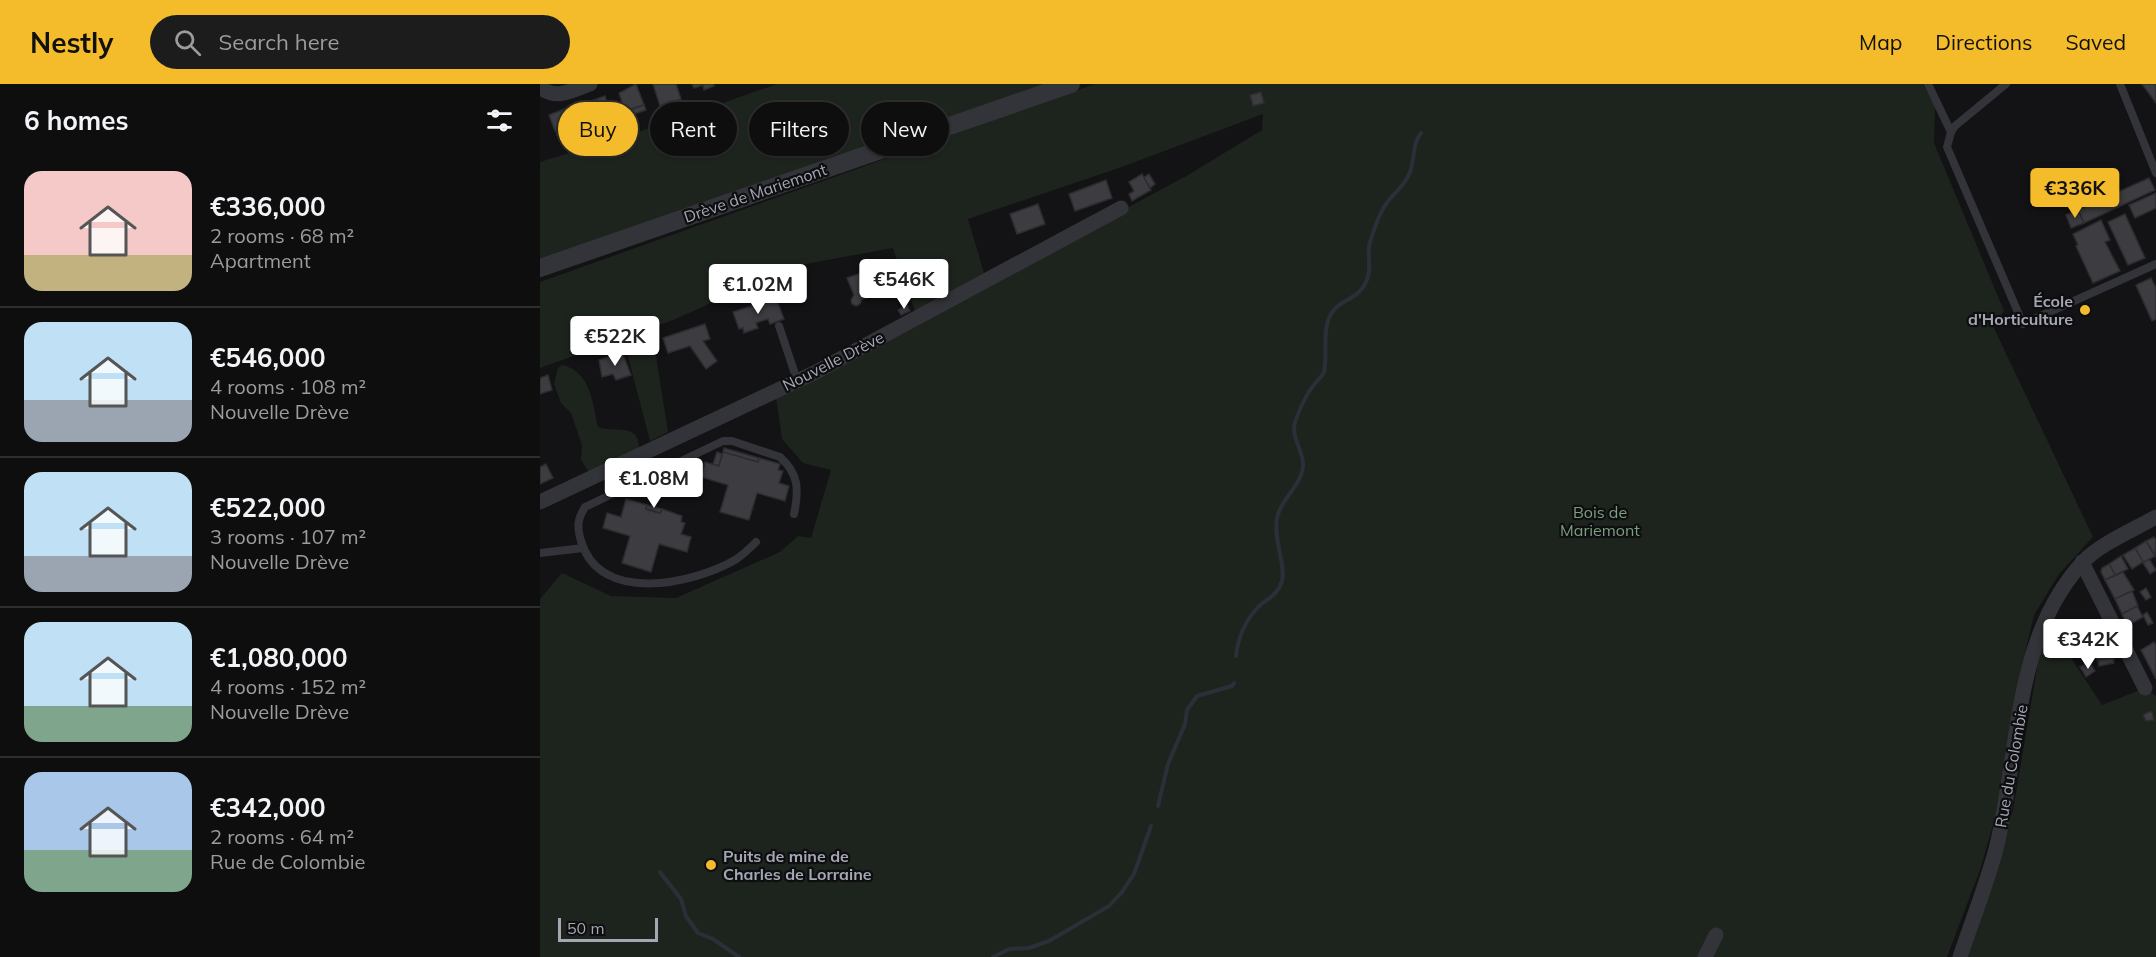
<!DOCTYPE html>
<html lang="en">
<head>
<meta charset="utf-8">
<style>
  body { margin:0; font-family:Mulish,sans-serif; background:#1c1c1d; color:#f1f3f6; height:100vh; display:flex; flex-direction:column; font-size:22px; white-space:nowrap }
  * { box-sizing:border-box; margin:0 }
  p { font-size:20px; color:#9b9c9e }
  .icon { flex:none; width:33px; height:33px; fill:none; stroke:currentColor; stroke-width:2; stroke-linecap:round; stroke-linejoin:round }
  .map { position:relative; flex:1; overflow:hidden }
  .drawer { display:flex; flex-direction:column; background:#0e0e0f; width:540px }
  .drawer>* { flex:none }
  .hud { position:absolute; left:18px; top:18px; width:570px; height:54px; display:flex; gap:12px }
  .scale { position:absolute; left:18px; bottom:15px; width:100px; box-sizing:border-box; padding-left:6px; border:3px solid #a4a8b5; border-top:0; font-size:16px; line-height:21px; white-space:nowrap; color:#a4a8b5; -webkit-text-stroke:4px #0e0d0f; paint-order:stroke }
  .price { position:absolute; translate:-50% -51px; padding:0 14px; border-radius:6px; background:#fff; color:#222; font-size:20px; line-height:39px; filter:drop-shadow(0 2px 3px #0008) }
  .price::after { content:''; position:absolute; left:50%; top:36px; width:18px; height:14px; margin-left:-9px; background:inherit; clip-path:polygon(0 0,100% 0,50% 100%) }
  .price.current { background:#f4bc2a; color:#111 }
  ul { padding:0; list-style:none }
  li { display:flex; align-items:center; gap:18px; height:150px; padding:0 24px }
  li+li { border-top:2px solid #2e2e2f }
  li span { display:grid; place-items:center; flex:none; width:168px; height:120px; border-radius:18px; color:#555 }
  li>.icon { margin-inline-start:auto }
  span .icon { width:72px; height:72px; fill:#fffc; stroke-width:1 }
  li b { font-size:26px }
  h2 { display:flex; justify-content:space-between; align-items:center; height:72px; padding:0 24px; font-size:26px }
  .chip { padding:0 21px; border-radius:27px; background:#0e0e0f; box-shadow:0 2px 4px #0004,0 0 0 2px #2e2e2f; font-size:21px; line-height:54px }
  .chip.current { background:#f4bc2a; color:#111 }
  header { display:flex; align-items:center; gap:36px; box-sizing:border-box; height:84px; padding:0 30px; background:#f4bc2a; color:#111 }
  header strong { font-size:28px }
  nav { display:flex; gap:33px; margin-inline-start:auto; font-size:21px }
  .search { width:420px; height:54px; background:#1c1c1d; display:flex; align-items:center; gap:15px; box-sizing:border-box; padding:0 21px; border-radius:33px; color:#9b9c9e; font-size:22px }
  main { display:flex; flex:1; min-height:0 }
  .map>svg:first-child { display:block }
  .green { fill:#1d241e }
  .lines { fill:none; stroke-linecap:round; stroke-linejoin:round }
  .stream { stroke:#293038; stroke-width:4 }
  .building { fill:#3d3d41; stroke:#2d2c30; stroke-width:1.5 }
  .service { stroke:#333439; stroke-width:8 }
  .minor { stroke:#333439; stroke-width:15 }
  .tertiary { stroke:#333439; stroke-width:18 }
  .poi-dot { fill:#f4bc2a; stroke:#0e0d0f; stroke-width:2 }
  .labels { text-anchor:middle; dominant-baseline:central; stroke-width:4.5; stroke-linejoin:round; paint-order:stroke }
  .street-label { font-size:16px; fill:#a4a8b5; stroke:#0e0d0f }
  .poi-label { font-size:16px; font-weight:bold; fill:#a4a8b5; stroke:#0e0d0f; text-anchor:end }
  .park-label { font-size:16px; fill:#7aa07f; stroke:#0e0d0f }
</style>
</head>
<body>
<header>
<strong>Nestly</strong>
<div class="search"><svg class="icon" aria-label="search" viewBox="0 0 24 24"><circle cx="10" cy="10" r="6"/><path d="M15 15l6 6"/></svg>Search here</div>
<nav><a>Map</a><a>Directions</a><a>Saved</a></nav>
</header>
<main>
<section class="drawer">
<h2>6 homes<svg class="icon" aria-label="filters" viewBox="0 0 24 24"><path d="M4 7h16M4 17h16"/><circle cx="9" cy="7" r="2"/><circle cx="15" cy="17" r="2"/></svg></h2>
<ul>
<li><span style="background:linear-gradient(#f6c9c9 70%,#c2b280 0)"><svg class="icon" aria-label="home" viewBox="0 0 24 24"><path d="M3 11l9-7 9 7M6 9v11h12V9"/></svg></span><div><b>€336,000</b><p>2 rooms · 68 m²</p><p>Apartment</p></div></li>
<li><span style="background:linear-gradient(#bfe0f5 65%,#9aa5b1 0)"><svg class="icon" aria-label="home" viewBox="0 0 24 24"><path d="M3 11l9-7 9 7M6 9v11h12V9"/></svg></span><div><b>€546,000</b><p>4 rooms · 108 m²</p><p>Nouvelle Drève</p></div></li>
<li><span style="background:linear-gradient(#bfe0f5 70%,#9aa5b1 0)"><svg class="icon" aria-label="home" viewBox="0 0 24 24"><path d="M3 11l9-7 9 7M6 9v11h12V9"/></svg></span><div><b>€522,000</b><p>3 rooms · 107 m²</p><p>Nouvelle Drève</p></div></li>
<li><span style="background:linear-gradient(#bfe0f5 70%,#7fa58c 0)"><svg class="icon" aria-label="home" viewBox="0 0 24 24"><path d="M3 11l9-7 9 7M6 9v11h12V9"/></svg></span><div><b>€1,080,000</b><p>4 rooms · 152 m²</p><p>Nouvelle Drève</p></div></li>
<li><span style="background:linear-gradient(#a9c7e8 65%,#7fa58c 0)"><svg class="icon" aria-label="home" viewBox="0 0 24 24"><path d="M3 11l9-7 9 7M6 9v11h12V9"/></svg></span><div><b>€342,000</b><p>2 rooms · 64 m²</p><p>Rue de Colombie</p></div></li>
</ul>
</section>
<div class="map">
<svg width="1616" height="873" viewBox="0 0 1616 873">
  <rect width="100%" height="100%" fill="#131214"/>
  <g class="green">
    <path d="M237,0H531L0,184V78L120,41Z"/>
    <path d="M555,0H1383L1395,23L1394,59L1464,227L1453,242L1553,453L1519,490L1494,531L1478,599L1459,720L1440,786L1407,873H0V515L22,489L71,512L136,514L240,468L258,452L271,454L291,386L263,379L242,355L236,313L648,91L722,46L723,30L579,84L428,135L444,189L375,227L353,164L254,182L133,236L0,284V198Z"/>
    <path d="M106,252L116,272L128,348L110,357L86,265L89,257Z"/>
    <path d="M22,281C51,288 52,317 58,343C73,349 99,338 99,364L49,388L41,376L42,361L31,329L21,319L14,300L18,284Z"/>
    <path d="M1508,539L1562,621L1605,604L1616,612V873H1422L1439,830L1473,726L1499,573Z"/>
  </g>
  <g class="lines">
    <g class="stream">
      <path d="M696,572C698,553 705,537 718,523C727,515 738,511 742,497C746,480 733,456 737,434C740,416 762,401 763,382C764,368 753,357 754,343C755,334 767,309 773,302C776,297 782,293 784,288C788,270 782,251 789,234C796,215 817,218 826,198C833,184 826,170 830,158C834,146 838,131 846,120C854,109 865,102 870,88C875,75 872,60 881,49"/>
      <path d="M618,722L628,680L645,640L647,626L657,612L692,602L694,599"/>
      <path d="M120,788L141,815L146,832L158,849L173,855L199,873"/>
      <path d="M453,873L469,865L489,864L509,857L569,822L582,808L594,790L611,742"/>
    </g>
  </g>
  <g class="building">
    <path d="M96,0L104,21L85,27L79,9Z"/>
    <path d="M113,0H136L141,15L120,22Z"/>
    <path d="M152,0H174V2L164,6L163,1L154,4Z"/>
    <path d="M1602,0H1616V19Z"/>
    <path d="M721,8L724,19L713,22L710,11Z"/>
    <path d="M65,12L72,35L51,43L43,20Z"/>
    <path d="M104,21L106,26L94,30L92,25Z"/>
    <path d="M30,23L36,39L15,47L9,31Z"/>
    <path d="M29,42L30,47L17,51L16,46Z"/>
    <path d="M602,90L611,106L592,117L589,110L594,107L589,98Z"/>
    <path d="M609,90L615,100L610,104L604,93Z"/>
    <path d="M1609,94L1615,106L1544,139L1538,126Z"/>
    <path d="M566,96L572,114L535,127L529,110Z"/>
    <path d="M1616,109V124L1595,134L1589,121Z"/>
    <path d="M498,120L505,140L477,150L470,130Z"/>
    <path d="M1538,126L1544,139L1531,144L1526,131Z"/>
    <path d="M1585,130L1605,174L1588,181L1568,138Z"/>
    <path d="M1561,136L1570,156L1565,158L1580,187L1553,199L1536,162L1538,161L1533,150Z"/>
    <path d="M341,182L343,188L326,195L324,188Z"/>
    <path d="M324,188L326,195L343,188L350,206L322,215L320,220L316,222L312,220L311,216L314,211L307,194Z"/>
    <path d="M1611,194L1616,204V235L1612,237L1596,201Z"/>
    <path d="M236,214L244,235L230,240L228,235L216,239L218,244L204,249L203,244L199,245L193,228Z"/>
    <path d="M367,221L370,227L361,231L358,226Z"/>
    <path d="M165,240L170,255L163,257L177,277L166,285L150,262L128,269L123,254Z"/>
    <path d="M82,268L91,291L76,296L73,290L62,293L59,276Z"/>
    <path d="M8,291L12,306L0,310V294Z"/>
    <path d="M184,364L219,374L218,378L183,368Z"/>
    <path d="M177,368L182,370L179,382L173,380Z"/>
    <path d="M183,368L218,378L219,374L240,380L238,386L243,387L239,399L249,402L245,417L217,409L209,436L180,428L188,401L161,393L165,378L179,382Z"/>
    <path d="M6,380L13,394L0,400V383Z"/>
    <path d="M86,415L107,421L106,425L120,429L122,425L142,432L141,438L145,439L141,450L151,453L147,468L119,460L111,488L82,479L90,452L63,444L67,429L81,433Z"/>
    <path d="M107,421L122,425L120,429L106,425Z"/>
    <path d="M1614,453L1616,456L1615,472L1606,457Z"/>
    <path d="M1606,457L1615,472L1603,479L1595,464Z"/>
    <path d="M1595,464L1603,478L1592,485L1583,471Z"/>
    <path d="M1581,472L1588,485L1575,491L1569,480Z"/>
    <path d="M1609,475L1616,486L1610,490L1603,479Z"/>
    <path d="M1569,480L1575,491L1565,496L1561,488L1562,484Z"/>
    <path d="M1583,488L1594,506L1575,515L1565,496Z"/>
    <path d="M1606,504L1611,513L1606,516L1600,508Z"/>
    <path d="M1592,507L1598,522L1582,530L1575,515Z"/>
    <path d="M1597,522L1603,533L1587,542L1582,530Z"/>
    <path d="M1607,528L1613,539L1608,541L1603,531Z"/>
    <path d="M1564,541L1568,550L1555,555L1551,547Z"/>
    <path d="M1571,548L1573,565L1556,567L1555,555Z"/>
    <path d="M1614,558L1616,561V595L1601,566Z"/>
    <path d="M1573,565L1574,575L1557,576L1556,567Z"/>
    <path d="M1573,574L1574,579L1559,582L1558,576Z"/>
    <path d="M1551,580L1555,587L1546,593L1540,583L1544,581L1545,583Z"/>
    <path d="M1608,628H1612L1614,636L1606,637L1603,631Z"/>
  </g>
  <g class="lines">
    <g class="service">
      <path d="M1388,0L1411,48"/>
      <path d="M1466,0L1415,42L1411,48L1407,63L1483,240L1616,180"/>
      <path d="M1580,0L1616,89"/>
      <path d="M239,242L257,296"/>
      <path d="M216,458C210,464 203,471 195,476C153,500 60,521 41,457C37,443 37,436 45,423L183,357H192L240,373C259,390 259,406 254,430"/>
      <path d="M0,469L43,464"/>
    </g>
    <g class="minor">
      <path d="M0,3C16,17 32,6 50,0"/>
      <path d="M0,418L274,289L581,124"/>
      <path d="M1542,478L1605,604"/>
      <path d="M1165,873L1176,851"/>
      <path d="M1420,873C1432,837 1446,802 1456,765C1480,670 1472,555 1543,478C1558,461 1595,445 1616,433"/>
    </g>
    <path class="tertiary" d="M0,184L531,0"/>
  </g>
  <g class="poi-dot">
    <circle cx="1545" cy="226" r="6"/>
    <circle cx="171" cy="781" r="6"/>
  </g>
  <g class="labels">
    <g class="street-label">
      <text transform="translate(215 109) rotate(-19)">Drève de Mariemont</text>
      <text transform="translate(293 277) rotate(-27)">Nouvelle Drève</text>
      <text transform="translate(1471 682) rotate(-80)">Rue du Colombie</text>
    </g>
    <g class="poi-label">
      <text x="1533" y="217">École<tspan x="1533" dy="18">d'Horticulture</tspan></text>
      <text x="183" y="772" text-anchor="start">Puits de mine de<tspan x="183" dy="18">Charles de Lorraine</tspan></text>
    </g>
    <g class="park-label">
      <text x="1060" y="428">Bois de<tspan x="1060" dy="18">Mariemont</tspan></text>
    </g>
  </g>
</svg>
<div class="scale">50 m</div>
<b class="price current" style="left:1535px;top:135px">€336K</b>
<b class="price" style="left:364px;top:226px">€546K</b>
<b class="price" style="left:218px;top:231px">€1.02M</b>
<b class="price" style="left:75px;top:283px">€522K</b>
<b class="price" style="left:114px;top:425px">€1.08M</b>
<b class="price" style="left:1548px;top:586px">€342K</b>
<div class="hud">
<a class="chip current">Buy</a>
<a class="chip">Rent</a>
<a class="chip">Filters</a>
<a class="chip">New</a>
</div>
</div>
</main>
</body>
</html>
